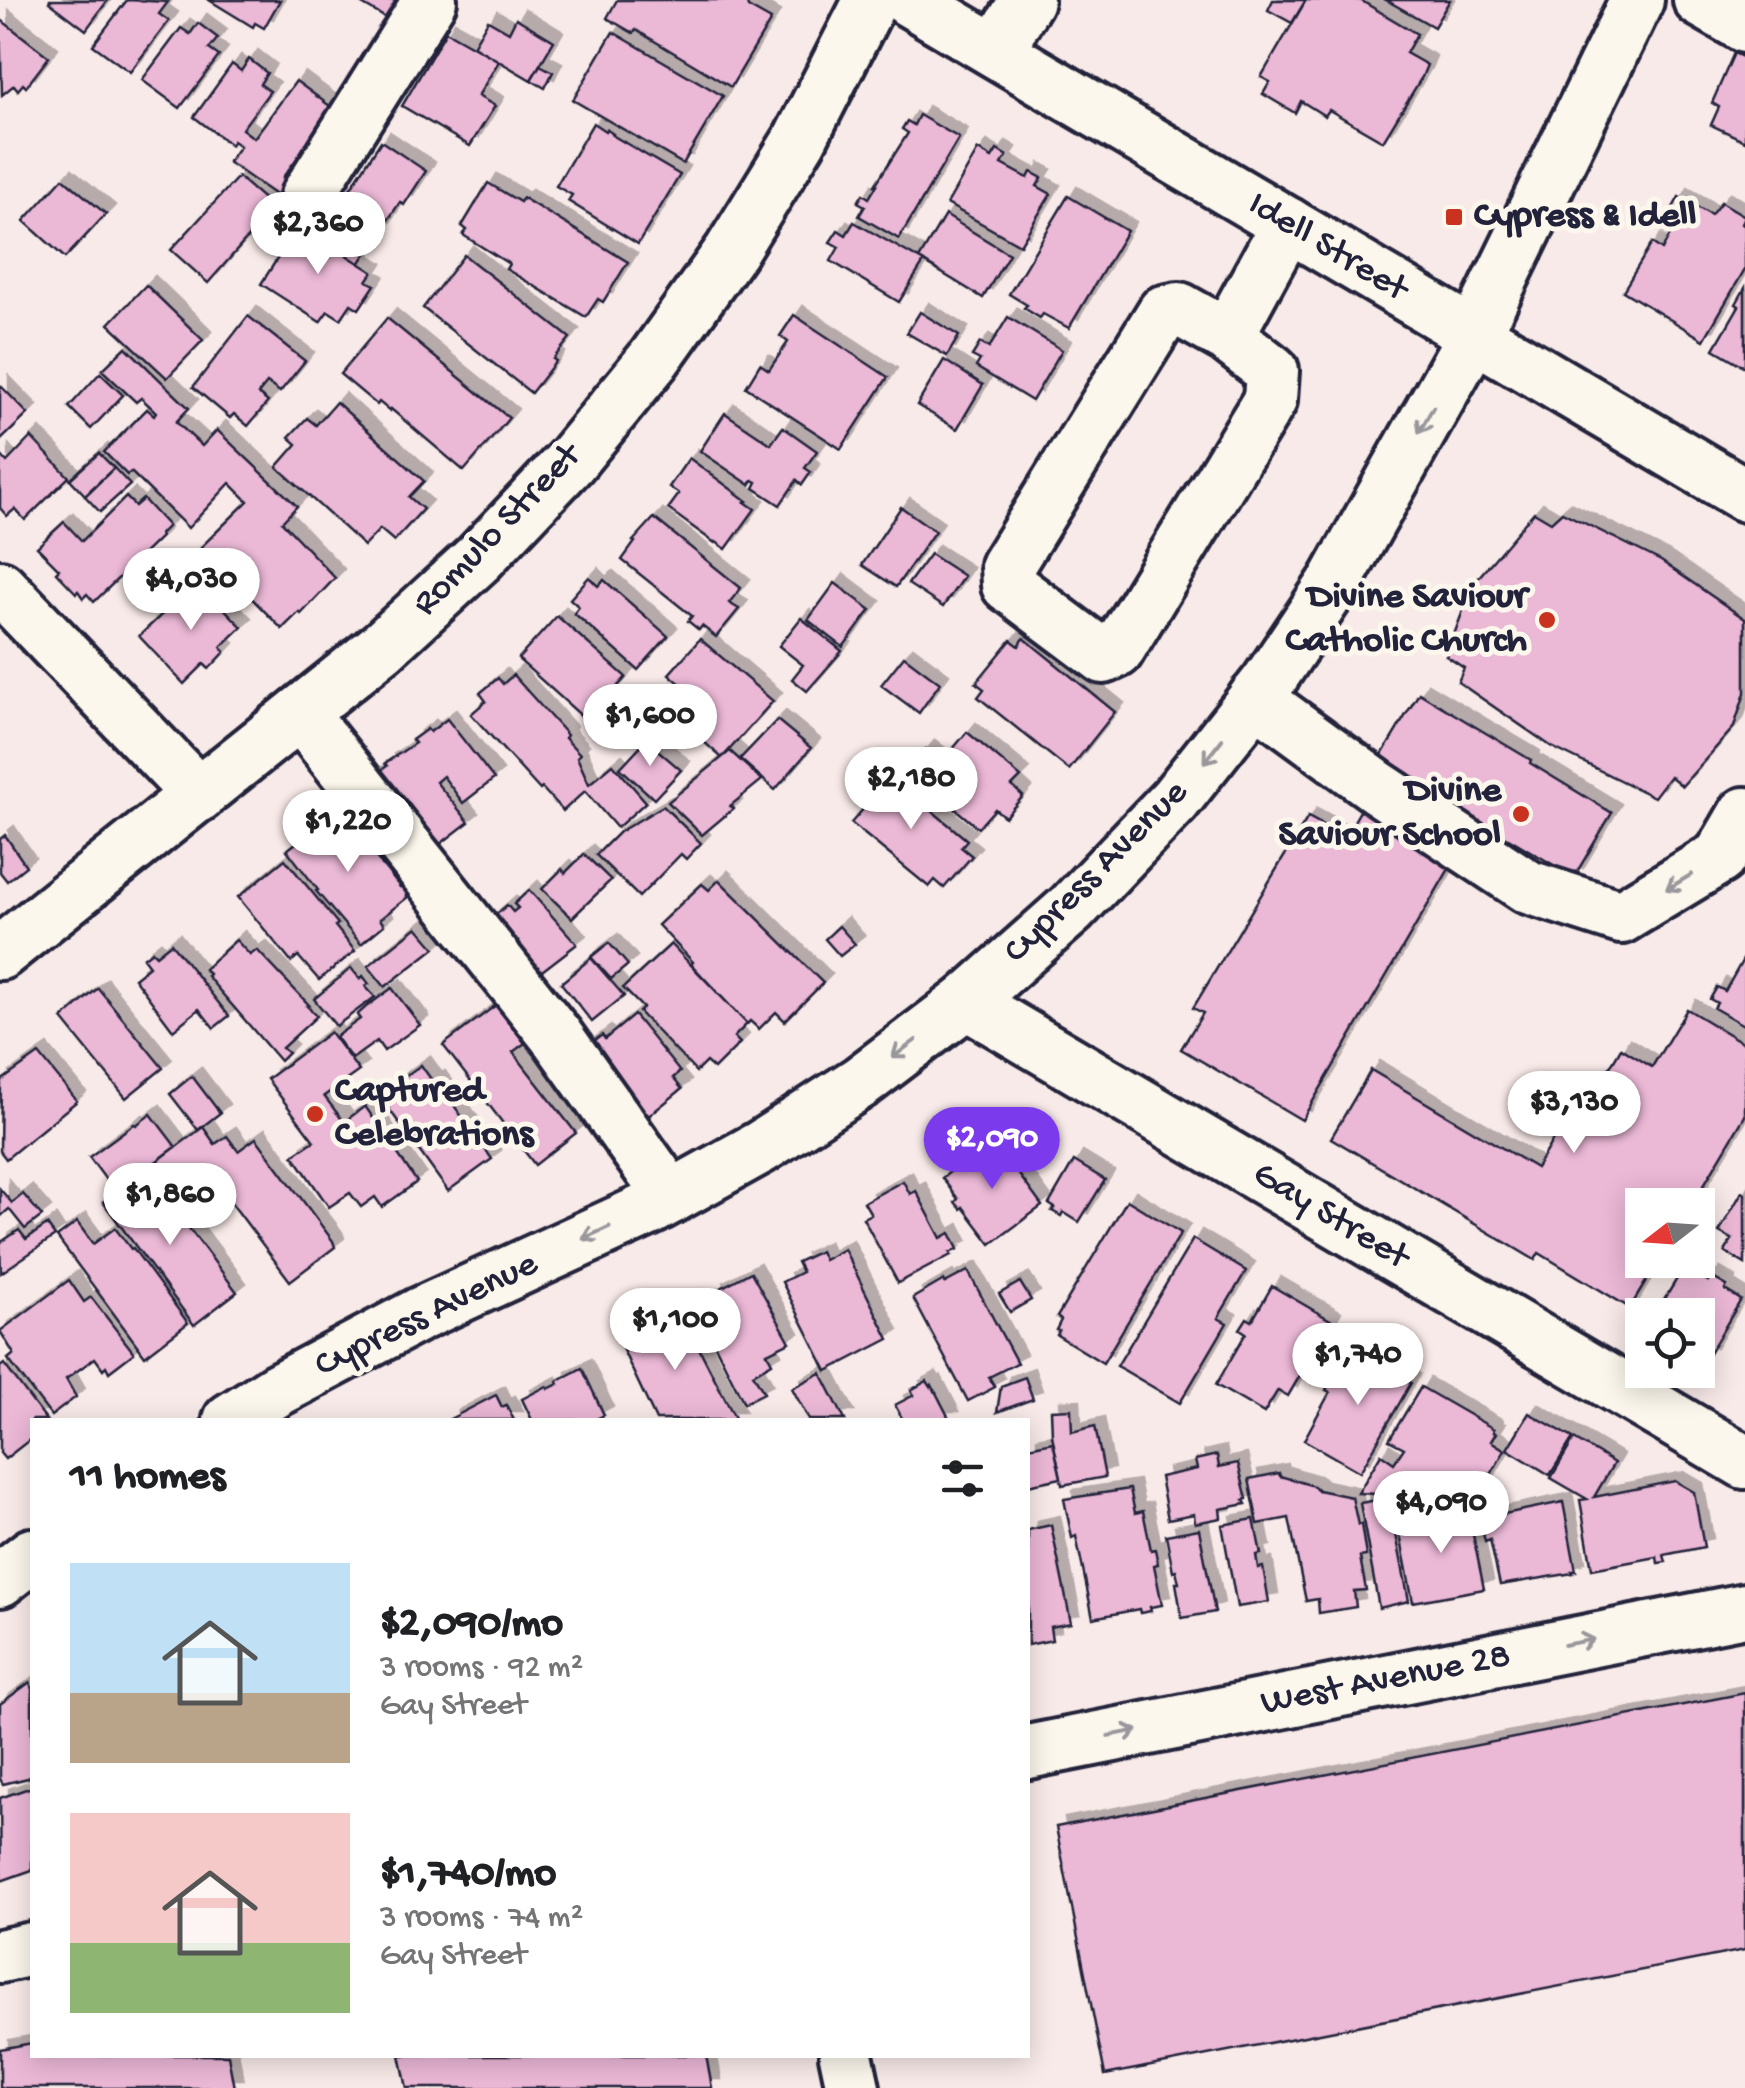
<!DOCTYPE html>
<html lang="en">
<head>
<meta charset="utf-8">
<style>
  body { margin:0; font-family:"Gochi Hand",sans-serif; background:#f6f6f6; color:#202124; height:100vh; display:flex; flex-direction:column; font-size:38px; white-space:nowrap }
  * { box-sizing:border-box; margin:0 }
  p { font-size:32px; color:#757577 }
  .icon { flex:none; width:55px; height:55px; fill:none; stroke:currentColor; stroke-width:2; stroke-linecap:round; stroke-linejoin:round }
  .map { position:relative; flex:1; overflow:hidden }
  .details { position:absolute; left:30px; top:1418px; width:1000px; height:640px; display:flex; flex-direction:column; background:#fff; border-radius:0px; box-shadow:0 5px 25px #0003 }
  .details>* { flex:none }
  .needle { width:65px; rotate:253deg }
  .tools { position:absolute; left:1625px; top:1188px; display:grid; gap:20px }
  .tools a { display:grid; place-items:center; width:90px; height:90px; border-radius:0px; background:#fff; box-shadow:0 5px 25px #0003; font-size:50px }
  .price { position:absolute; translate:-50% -85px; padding:0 22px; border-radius:35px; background:#fff; color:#222; font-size:32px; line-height:65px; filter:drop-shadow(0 2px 5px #0008) }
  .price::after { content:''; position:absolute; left:50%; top:60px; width:30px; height:22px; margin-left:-15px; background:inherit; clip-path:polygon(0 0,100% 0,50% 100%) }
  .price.selected { background:#7c3aed; color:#fff }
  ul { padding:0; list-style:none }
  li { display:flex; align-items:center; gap:30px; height:250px; padding:0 40px }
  li span { display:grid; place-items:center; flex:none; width:280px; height:200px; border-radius:0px; color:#555 }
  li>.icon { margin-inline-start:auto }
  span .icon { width:120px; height:120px; fill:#fffc; stroke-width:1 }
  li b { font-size:42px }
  h2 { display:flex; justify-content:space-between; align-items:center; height:120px; padding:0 40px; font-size:42px }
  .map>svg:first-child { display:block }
  .building { fill:#ebb8d6; stroke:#22223b; stroke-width:2.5; filter:url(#shadow) }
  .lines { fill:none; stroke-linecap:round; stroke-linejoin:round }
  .minor-casing { stroke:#22223b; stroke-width:60 }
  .minor { stroke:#fbf7ec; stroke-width:52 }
  .oneway { stroke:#99979c }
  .poi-dot { fill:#c8321e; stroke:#fbf7ec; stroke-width:4 }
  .labels { text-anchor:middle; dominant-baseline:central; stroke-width:10; stroke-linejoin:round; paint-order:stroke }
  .poi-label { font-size:38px; font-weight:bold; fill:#22223b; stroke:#fbf7ec; text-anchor:start }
  .street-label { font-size:38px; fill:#22223b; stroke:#fbf7ec }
</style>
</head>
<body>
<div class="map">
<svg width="1745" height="2088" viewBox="0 0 1745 2088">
  <defs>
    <filter id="shadow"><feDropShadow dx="9" dy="-9" stdDeviation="0" flood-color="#0004"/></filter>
  </defs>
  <rect width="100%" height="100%" fill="#f8eae8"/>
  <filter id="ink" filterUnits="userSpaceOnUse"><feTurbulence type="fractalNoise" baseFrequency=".01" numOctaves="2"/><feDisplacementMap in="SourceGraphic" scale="20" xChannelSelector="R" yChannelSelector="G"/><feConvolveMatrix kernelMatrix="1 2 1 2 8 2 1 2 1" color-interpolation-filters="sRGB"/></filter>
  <g filter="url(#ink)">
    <g class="building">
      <path d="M50,0H108L86,30L49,2Z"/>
      <path d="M127,0L168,2L159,14L169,21L130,72L93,45Z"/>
      <path d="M209,0H280L264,28L255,23L253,27Z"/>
      <path d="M355,0H397L386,18Z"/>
      <path d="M617,0H741L747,3L748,7L771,20L731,87L636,30L633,33L607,18Z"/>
      <path d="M1273,0H1306L1292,23L1268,10Z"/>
      <path d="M1306,0H1360L1417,34L1406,53L1427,65L1422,77L1383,141L1329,110L1325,116L1301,101L1295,113L1263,94L1270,82L1261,77Z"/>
      <path d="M1386,0H1450L1434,27Z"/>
      <path d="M516,18L554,41L531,80L473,46L488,20L509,32Z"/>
      <path d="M0,19L49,57L26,87L23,84L18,90L14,85L2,95Z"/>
      <path d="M198,23L218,38L209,49L219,56L180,108L142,80L181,28L190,34Z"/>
      <path d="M446,31L499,61L478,96L495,106L470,146L402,106Z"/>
      <path d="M613,32L723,96L683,164L573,100Z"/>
      <path d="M1734,53L1745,58V141L1711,125L1719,107L1712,103Z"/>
      <path d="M249,59L267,73L260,84L270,91L242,129L254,138L296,81L334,109L283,177L289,180L277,196L228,162L240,146L233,141L231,145L194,117L232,64L241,71Z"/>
      <path d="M540,65L553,72L545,88L531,80Z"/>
      <path d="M919,115L959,138L899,239L859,216L865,206L858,202L863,194L869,198L877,185H875L908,133L902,129L907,121L914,125Z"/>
      <path d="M593,123L605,131L606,129L613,134L612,135L680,175L638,244L568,201L572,195L556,186Z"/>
      <path d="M381,141L426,171L404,205L400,202L359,264L319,237Z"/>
      <path d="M978,150L992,158L997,150L1007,156L1002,164L1028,178L1031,172L1042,178L1037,186L1051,194L1020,245L947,204Z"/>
      <path d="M238,177L274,208L208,283L171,250Z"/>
      <path d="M63,178L106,214L65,258L24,221Z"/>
      <path d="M488,183L520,202L523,198L628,262L603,302L598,299L586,317L506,269L509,264L463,235L467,230L462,226Z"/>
      <path d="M1068,196L1127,231L1069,328L1043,314L1040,318L1024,308L1027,305L1009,294Z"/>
      <path d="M1679,197L1711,215L1721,202L1745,216L1742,224L1745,226V269L1704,340L1623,291L1652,243L1662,250L1670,235L1661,229Z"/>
      <path d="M945,215L1009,254L983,298L919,259Z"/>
      <path d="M854,222L924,262L899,302L831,261L839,247L830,242L838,230L846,235Z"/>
      <path d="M299,225L373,272L367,281L375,285L359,309L351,304L341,319L328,311L320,322L261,284Z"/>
      <path d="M464,255L570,338L553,359L556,361L531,393L423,308Z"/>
      <path d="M146,285L203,340L167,378L109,324Z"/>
      <path d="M1745,288V367L1714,349L1739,306L1736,304Z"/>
      <path d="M920,312L959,336L947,356L907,333Z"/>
      <path d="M794,315L888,377L841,449L746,387L760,364L769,370L788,342L780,336Z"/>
      <path d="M248,316L305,361L280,392L267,383L258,394L268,402L248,426L234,414L230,418L193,387Z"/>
      <path d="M1008,317L1062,350L1032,401L976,367L980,360L972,356L980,343L989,348Z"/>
      <path d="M387,318L509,418L464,471L391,409L390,411L379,402L377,405L340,374Z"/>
      <path d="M126,347L189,408L176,422L202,446L217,430L297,506L282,522L335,578L301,614L299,612L282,629L201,547L248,501L230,483L188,528L131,472L127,475L104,452L147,409L154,415L156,412L141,398L136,402L102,370Z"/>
      <path d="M944,360L983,385L957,429L917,405Z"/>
      <path d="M100,373L123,395L91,429L69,407Z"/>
      <path d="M0,385L28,414L0,441Z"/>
      <path d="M336,402L424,481L409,497L423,509L394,541L380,529L364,546L277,467L297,444L289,437L307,418L316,425Z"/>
      <path d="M725,413L771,444L783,427L817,451L805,468L811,472L802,485L797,480L780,505L754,488L757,482L753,480L750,485L700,451Z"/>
      <path d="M31,437L69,477L25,520L15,509L7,516L0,508V454L7,462Z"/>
      <path d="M99,453L114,468L85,495L70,479Z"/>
      <path d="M689,458L747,501L745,502L755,509L726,549L716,542L715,543L668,509L679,494L669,487Z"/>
      <path d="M114,468L130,485L100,512L85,496Z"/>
      <path d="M126,497L135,506L143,499L168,526L160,534L161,537L94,602L87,594L83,598L78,591L76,593L56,572L59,569L37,547L64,522L82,541Z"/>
      <path d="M901,507L935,531L896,587L862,565Z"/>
      <path d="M1534,512L1551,522L1562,512L1661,561L1745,619V693L1734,727L1682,786L1670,776L1654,797L1552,747L1458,682L1464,668L1446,656L1473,584Z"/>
      <path d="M654,518L741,588L729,603L739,609L716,637L702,626L699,630L688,621L692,616L622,560L635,542L633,541Z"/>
      <path d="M930,554L964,576L943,607L908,584Z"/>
      <path d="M589,577L598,586L604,580L668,636L638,670L574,613L579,607L570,599Z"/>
      <path d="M197,581L242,627L221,647L225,652L209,669L204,664L184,684L139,636Z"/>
      <path d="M835,583L871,610L843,647L808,620Z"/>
      <path d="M557,616L626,677L587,721L518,659Z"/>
      <path d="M801,618L842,651L807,691L792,679L803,665L779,646Z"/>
      <path d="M1024,638L1115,712L1069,770L978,697L984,689L976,683L1011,640L1019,646Z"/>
      <path d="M700,639L773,701L722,758L686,726L705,705L669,674Z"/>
      <path d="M904,656L940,683L919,713L881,685Z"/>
      <path d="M513,675L567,735L565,738L580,754L577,757L589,784L613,764L646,802L617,828L585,791L563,811L542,788L540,790L471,714L486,701L480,693L498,678L503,684Z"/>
      <path d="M1419,693L1531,760L1530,763L1612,813L1574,877L1493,829L1492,831L1377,763Z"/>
      <path d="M447,719L494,779L463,803L443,776L436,782L469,822L426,855L368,780L387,766L385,763L415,743L412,740L427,729L430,732Z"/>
      <path d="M777,720L811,748L775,790L740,759Z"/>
      <path d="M967,732L1021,777L1012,786L1023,796L1005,817L995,809L978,828L909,770L926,749L942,762Z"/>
      <path d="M646,740L681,770L654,799L620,768Z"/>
      <path d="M730,751L762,780L730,806L733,809L702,835L668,802Z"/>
      <path d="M878,768L888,777L889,775L967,840L961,847L972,856L944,888L935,880L929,887L851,823L871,800L860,790Z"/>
      <path d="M1364,804L1456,857L1302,1120L1181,1049L1203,1013L1193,1008L1308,817L1345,837Z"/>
      <path d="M334,805L400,887L406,883L412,890L406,895L408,897L380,919L384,925L361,944L316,891L318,890L287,850L315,828L311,823Z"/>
      <path d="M663,806L701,843L686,859L681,854L639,897L596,855L619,832Z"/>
      <path d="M5,835L26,866L7,881L0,872V839Z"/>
      <path d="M584,854L611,880L572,918L542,889L562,869L565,873Z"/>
      <path d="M285,859L338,924L335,926L355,951L319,980L298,956L291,962L238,897Z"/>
      <path d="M719,880L823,983L785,1021L776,1012L759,1029L750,1021L747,1024L691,964L693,962L658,925L702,884L709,890Z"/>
      <path d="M529,890L577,944L538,974L491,919L507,905L513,912L518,908L514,904Z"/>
      <path d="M839,926L855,944L840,956L825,939Z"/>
      <path d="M417,927L435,948L385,987L368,966Z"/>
      <path d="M236,940L250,955L257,950L309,1005L307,1006L317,1016L282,1048L288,1053L280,1061L207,976L209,974L204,969Z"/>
      <path d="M171,943L229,1016L214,1028L199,1009L173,1030L134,978L149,966L143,958L152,951L156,955Z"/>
      <path d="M609,943L628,965L611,979L591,957Z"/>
      <path d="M671,944L747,1024L734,1037L740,1043L714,1069L706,1062L696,1072L639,1012L643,1008L623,988Z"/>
      <path d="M1745,956V1026L1714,1008L1717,1003L1710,999L1717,987L1725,991Z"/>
      <path d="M591,958L624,996L592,1022L561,983Z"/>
      <path d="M351,968L360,979L363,976L369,984L365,986L375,997L336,1026L314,999Z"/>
      <path d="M98,988L163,1068L126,1098L62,1019Z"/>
      <path d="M392,988L420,1025L384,1051L377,1041L352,1059L335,1037L360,1019L357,1015L366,1007Z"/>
      <path d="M496,1005L525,1043L513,1052L576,1133L535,1165L443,1045Z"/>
      <path d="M1687,1009L1745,1044V1116L1692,1205H1642V1260H1659L1630,1308L1539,1253L1535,1260L1331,1138L1371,1070L1536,1168L1580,1095L1590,1101L1621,1048L1652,1067Z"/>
      <path d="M634,1015L680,1072L673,1078L682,1089L646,1118L581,1051L602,1035L605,1039Z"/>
      <path d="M330,1032L359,1071L324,1096L344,1122L365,1106L417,1182L382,1207L375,1197L361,1207L350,1193L329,1207L293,1155L314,1141L267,1079Z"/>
      <path d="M39,1054L77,1101L6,1159L0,1151L1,1081Z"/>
      <path d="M421,1065L433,1082L436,1080L492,1159L448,1191L379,1095Z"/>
      <path d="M192,1076L220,1113L198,1130L170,1094Z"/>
      <path d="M151,1114L176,1147L115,1192L89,1157L134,1124L136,1125Z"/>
      <path d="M203,1127L215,1144L227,1136L238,1151L256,1138L333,1241L335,1247L290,1281L221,1189L202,1203L203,1206L185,1218L148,1168Z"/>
      <path d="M996,1143L1042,1206L991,1244L963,1207L961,1209L955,1202L958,1199L942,1178L959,1165L960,1159L971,1150L979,1151L982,1154Z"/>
      <path d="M1074,1161L1105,1180L1079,1222L1063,1212L1061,1216L1052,1211L1055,1208L1049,1204Z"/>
      <path d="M148,1168L170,1197L149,1214L160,1228L179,1215L237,1292L194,1325L103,1202Z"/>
      <path d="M903,1181L910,1194L916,1191L941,1238L950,1233L958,1249L950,1253L951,1255L898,1283L863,1218L871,1214L864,1202Z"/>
      <path d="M0,1189L12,1203L23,1194L42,1216L25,1229L9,1209L0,1217Z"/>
      <path d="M1742,1192L1745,1194V1264L1725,1252L1732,1239L1719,1232Z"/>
      <path d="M1127,1200L1181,1233L1103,1363L1057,1335L1059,1331L1056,1330L1061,1320L1057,1317Z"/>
      <path d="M77,1222L93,1244L115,1228L131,1249L133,1248L188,1323L145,1356L57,1237Z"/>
      <path d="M47,1225L55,1236L1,1273L0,1243L19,1230L26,1239Z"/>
      <path d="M1193,1239L1246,1271L1218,1318L1227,1323L1180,1403L1117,1366Z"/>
      <path d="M844,1249L889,1339L827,1371L782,1282L802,1272L797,1262L820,1251L824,1260Z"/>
      <path d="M1684,1267L1708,1281L1711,1277L1727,1286L1725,1290L1741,1300L1707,1357L1698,1351V1315H1655Z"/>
      <path d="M968,1271L1017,1363L989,1377L995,1387L968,1401L913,1298L944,1280L945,1283Z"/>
      <path d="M751,1272L790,1342L767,1353L772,1363L753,1374L764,1393L744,1403L699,1313L720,1303L715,1291Z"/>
      <path d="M69,1280L84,1302L91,1297L134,1353L109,1372L106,1366L103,1369L95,1358L66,1379L76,1397L51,1416L8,1359L14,1354L0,1331Z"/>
      <path d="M1020,1282L1031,1300L1010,1312L999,1294Z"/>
      <path d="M1272,1286L1332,1321L1288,1396L1278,1390L1264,1413L1216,1385L1246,1333L1240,1329L1247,1318L1252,1321Z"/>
      <path d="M665,1312L671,1324L683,1317L736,1420H656L622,1348L632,1343L627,1332Z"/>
      <path d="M1350,1348L1370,1359L1376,1349L1398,1362L1392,1373L1411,1383L1360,1472L1304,1440L1330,1392L1326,1390Z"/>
      <path d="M4,1364L46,1420H32V1438L5,1459L0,1453V1367Z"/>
      <path d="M582,1368L604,1415L594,1420H532L522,1399L547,1386L548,1389L558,1384L557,1381Z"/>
      <path d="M821,1373L845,1420H809L792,1388Z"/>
      <path d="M1025,1377L1033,1399L997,1412L1001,1386Z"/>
      <path d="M927,1381L931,1387L932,1385L950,1420H903L895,1405L914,1395L911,1390Z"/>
      <path d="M1421,1387L1494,1429L1493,1432L1496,1433L1491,1441L1505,1450L1477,1499L1463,1490L1458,1499L1426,1483L1418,1496L1358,1493L1381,1454L1394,1463L1404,1448L1389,1440Z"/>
      <path d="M496,1395L502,1407L506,1405L514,1420H448Z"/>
      <path d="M1071,1409L1072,1432L1095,1426L1105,1477L1062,1485L1052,1435L1051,1410Z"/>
      <path d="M1529,1413L1573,1438L1550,1475L1507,1449Z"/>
      <path d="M1574,1439L1614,1463L1594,1497L1675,1481L1694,1492L1704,1547L1664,1555L1666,1562L1658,1563L1657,1557L1592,1569L1580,1500L1587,1499L1551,1478Z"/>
      <path d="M1053,1442L1061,1478L1028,1485V1447Z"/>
      <path d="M1217,1455L1219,1467L1238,1463L1247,1499L1244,1500L1246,1504L1220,1509L1221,1518L1195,1523L1194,1514L1168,1519L1160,1477L1197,1469L1195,1460Z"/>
      <path d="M1279,1473L1280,1476L1314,1486L1318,1490L1352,1497L1358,1525L1361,1524L1366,1556L1360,1557L1366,1590L1354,1591L1356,1607L1319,1613L1318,1599L1306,1601L1289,1518L1258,1524L1249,1479Z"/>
      <path d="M1130,1489L1135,1513L1143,1511L1151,1550L1155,1549L1158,1564L1154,1565L1162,1605L1150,1607L1151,1611L1140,1613L1139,1609L1093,1618L1076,1536L1072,1538L1064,1499Z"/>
      <path d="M1389,1498L1409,1601L1379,1608L1360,1503Z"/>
      <path d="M1563,1502L1576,1571H1572L1573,1573L1500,1585L1490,1540L1485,1542L1480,1519Z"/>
      <path d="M1468,1510L1484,1589L1413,1602L1398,1524Z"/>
      <path d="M1254,1519L1261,1554L1256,1555L1258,1568L1263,1567L1269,1602L1237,1607L1222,1525Z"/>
      <path d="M1051,1525L1071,1623L1050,1627L1052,1640L1028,1645V1530Z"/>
      <path d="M1199,1529L1215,1612L1182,1618L1176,1583H1179L1176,1570L1173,1571L1166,1535Z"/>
      <path d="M30,1682L32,1690V1775L28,1778L3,1784L0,1779V1704Z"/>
      <path d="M1745,1693V1950L1105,2075L1056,1827Z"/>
      <path d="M32,1787V1870L1,1881L0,1798Z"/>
      <path d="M32,2043V2055H228L234,2088H0V2049Z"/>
      <path d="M400,2055H706L712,2088H407Z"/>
    </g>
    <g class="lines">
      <defs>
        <g id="minor">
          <path d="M909,0L1745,495"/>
          <path d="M1700,0L1745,26"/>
          <path d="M996,51L1027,0"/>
          <path d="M307,196L430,0"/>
          <path d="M1227,336L1272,371L1270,400L1117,651L1104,657L1008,585L1007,566L1164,312L1179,309L1227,336L1288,224"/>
          <path d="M0,587L199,795"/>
          <path d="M1255,698L1377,787L1528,887L1621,917L1720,857L1745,814"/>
          <path d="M300,713L557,1037L671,1197"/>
          <path d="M0,953L381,648L479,558L570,462L654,359L731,251L800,139L871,0"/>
          <path d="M966,1002L1745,1462"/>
          <path d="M230,1420L277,1390L420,1314L651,1208L761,1147L862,1081L966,1002L1071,909L1175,800L1268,682L1335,582L1474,335L1637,0"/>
          <path d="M0,1580L32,1555"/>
          <path d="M1028,1752L1745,1610"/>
          <path d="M0,1956L32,1949"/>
          <path d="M846,2055L853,2088"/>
        </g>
      </defs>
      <use href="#minor" class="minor-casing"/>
      <use href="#minor" class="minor"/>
    </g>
    <defs><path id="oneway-shaft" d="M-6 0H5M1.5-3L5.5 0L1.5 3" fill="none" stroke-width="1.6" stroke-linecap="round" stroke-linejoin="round" transform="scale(2.5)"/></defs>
    <g class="oneway">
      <use href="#oneway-shaft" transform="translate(1426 420) rotate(119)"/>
      <use href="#oneway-shaft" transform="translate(1213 751) rotate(128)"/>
      <use href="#oneway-shaft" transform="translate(1679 882) rotate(149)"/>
      <use href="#oneway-shaft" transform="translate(904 1049) rotate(143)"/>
      <use href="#oneway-shaft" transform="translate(596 1233) rotate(155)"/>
      <use href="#oneway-shaft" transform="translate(1579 1642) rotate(-11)"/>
      <use href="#oneway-shaft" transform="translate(1123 1733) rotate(-11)"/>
    </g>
  </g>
  <g class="poi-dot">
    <rect x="1444" y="207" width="20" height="20" rx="5"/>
    <circle cx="1547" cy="620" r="10"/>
    <circle cx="1521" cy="814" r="10"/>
    <circle cx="315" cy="1114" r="10"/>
  </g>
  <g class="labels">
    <g class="poi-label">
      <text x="1474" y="217">Cypress &amp; Idell</text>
      <text x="1527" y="598" text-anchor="end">Divine Saviour<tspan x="1527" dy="44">Catholic Church</tspan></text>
      <text x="1501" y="792" text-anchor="end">Divine<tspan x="1501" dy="44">Saviour School</tspan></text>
      <text x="335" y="1092">Captured<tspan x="335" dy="44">Celebrations</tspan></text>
    </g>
    <g class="street-label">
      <text transform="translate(1327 248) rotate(31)">Idell Street</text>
      <text transform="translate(498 531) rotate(-46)">Romulo Street</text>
      <text transform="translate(1097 873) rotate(-45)">Cypress Avenue</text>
      <text transform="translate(1330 1217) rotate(31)">Gay Street</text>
      <text transform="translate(427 1316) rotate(-26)">Cypress Avenue</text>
      <text transform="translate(1386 1681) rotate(-11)">West Avenue 28</text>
    </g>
  </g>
</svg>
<div class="tools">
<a><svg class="needle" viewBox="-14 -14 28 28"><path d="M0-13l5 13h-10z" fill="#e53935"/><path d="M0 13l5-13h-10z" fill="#757577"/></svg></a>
<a><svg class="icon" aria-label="locate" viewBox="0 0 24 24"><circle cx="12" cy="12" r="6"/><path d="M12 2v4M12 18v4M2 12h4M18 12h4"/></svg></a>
</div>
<b class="price" style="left:318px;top:277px">$2,360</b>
<b class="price" style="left:191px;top:633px">$4,030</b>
<b class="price" style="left:650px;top:769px">$1,600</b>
<b class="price" style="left:911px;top:832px">$2,180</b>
<b class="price" style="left:348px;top:875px">$1,220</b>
<b class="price" style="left:1574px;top:1156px">$3,130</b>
<b class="price selected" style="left:992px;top:1192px">$2,090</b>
<b class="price" style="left:170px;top:1248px">$1,860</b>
<b class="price" style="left:675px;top:1373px">$1,100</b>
<b class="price" style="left:1358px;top:1408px">$1,740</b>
<b class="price" style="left:1441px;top:1556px">$4,090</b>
<section class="details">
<h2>11 homes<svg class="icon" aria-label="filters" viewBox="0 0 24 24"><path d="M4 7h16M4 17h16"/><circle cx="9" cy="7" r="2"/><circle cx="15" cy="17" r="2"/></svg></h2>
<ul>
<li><span style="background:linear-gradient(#bfe0f5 65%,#b9a48a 0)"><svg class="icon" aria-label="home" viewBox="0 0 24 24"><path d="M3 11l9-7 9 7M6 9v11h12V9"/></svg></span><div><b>$2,090/mo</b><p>3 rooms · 92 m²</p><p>Gay Street</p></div></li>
<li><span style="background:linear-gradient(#f6c9c9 65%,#8fb573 0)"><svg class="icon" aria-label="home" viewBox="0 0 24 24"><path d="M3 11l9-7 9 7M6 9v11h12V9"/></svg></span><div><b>$1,740/mo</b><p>3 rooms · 74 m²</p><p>Gay Street</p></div></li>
</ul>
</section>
</div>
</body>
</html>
